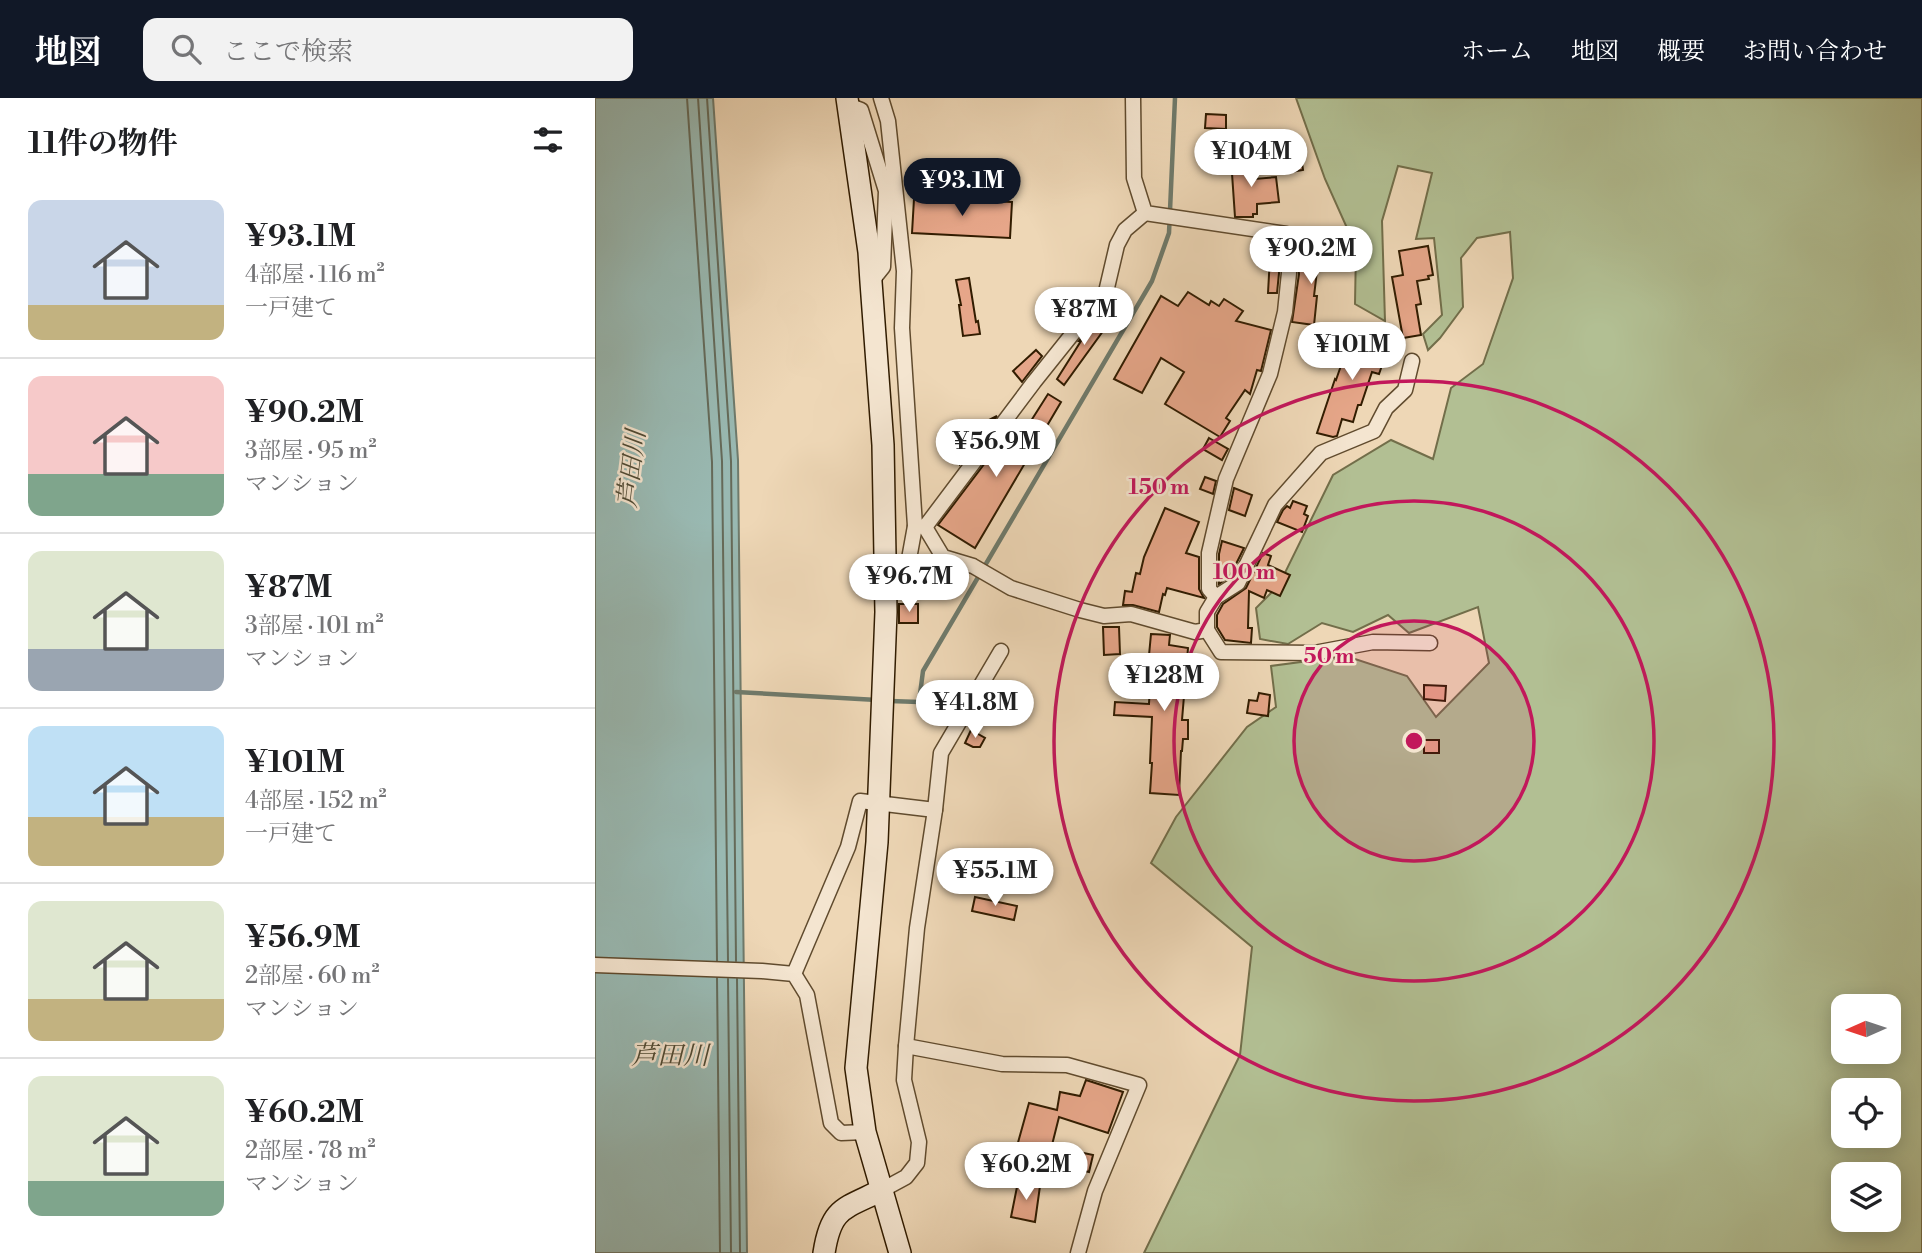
<!DOCTYPE html>
<html lang="ja">
<head>
<meta charset="utf-8">
<style>
  body { margin:0; font-family:"Libre Bodoni","Noto Serif JP",serif; background:#f2f2f2; color:#202124; height:100vh; display:flex; flex-direction:column; font-size:26px; white-space:nowrap }
  * { box-sizing:border-box; margin:0 }
  p { font-size:23px; color:#757577 }
  .icon { flex:none; width:38px; height:38px; fill:none; stroke:currentColor; stroke-width:2; stroke-linecap:round; stroke-linejoin:round }
  .map { position:relative; flex:1; overflow:hidden }
  .side { display:flex; flex-direction:column; background:#fff; width:595px }
  .side>* { flex:none }
  .needle { width:46px; rotate:267deg }
  .fabs { position:absolute; left:1236px; top:896px; display:grid; gap:14px }
  .fabs a { display:grid; place-items:center; width:70px; height:70px; border-radius:14px; background:#fff; box-shadow:0 4px 18px #0003; font-size:35px }
  .price { position:absolute; translate:-50% -60px; padding:0 16px; border-radius:24px; background:#fff; color:#222; font-size:23px; line-height:46px; filter:drop-shadow(0 2px 4px #0008) }
  .price::after { content:''; position:absolute; left:50%; top:42px; width:21px; height:16px; margin-left:-10px; background:inherit; clip-path:polygon(0 0,100% 0,50% 100%) }
  .price.active { background:#111827; color:#fff }
  ul { padding:0; list-style:none }
  li { display:flex; align-items:center; gap:21px; height:175px; padding:0 28px }
  li+li { border-top:2px solid #e0e0e0 }
  li span { display:grid; place-items:center; flex:none; width:196px; height:140px; border-radius:14px; color:#555 }
  li>.icon { margin-inline-start:auto }
  span .icon { width:84px; height:84px; fill:#fffc; stroke-width:1 }
  li b { font-size:30px }
  h2 { display:flex; justify-content:space-between; align-items:center; height:84px; padding:0 28px; font-size:30px }
  header { display:flex; align-items:center; gap:42px; box-sizing:border-box; height:98px; padding:0 35px; background:#111827; color:#fff }
  header strong { font-size:33px }
  nav { display:flex; gap:38px; margin-inline-start:auto; font-size:24px }
  .search { width:490px; height:63px; background:#f2f2f2; display:flex; align-items:center; gap:18px; box-sizing:border-box; padding:0 24px; border-radius:14px; color:#757577; font-size:26px }
  main { display:flex; flex:1; min-height:0 }
  .map>svg:first-child { display:block }
  .green { fill:#b2bf93; stroke:#726e4a; stroke-width:2; fill-rule:evenodd }
  .water { fill:#99b9b2; stroke:#6f7a6b; stroke-width:2 }
  .lines { fill:none; stroke-linecap:round; stroke-linejoin:round }
  .shore { stroke:#656a59; stroke-width:2 }
  .stream { stroke:#6f7a6b; stroke-width:4.5 }
  .building { fill:#e6a689; stroke:#311c00; stroke-width:2 }
  .street-casing { stroke:#604b2e; stroke-width:17 }
  .secondary-casing { stroke:#311c00; stroke-width:24 }
  .street { stroke:#f4e5d0; stroke-width:14 }
  .secondary { stroke:#f4e5d0; stroke-width:21 }
  .ring { fill:none; stroke:#c2185b; stroke-width:3.5 }
  .labels { text-anchor:middle; dominant-baseline:central; stroke-width:5; stroke-linejoin:round; paint-order:stroke }
  .water-label { font-size:26px; font-style:italic; fill:#504b35; stroke:#f4e5d0 }
  .centre { fill:#c2185b; stroke:#f4e5d0; stroke-width:3.5 }
  .ring-label { font-size:21px; text-anchor:middle; font-weight:bold; fill:#c2185b; stroke:#f4e5d0; stroke-width:5; stroke-linejoin:round; paint-order:stroke }
</style>
</head>
<body>
<header>
<strong>地図</strong>
<div class="search"><svg class="icon" aria-label="search" viewBox="0 0 24 24"><circle cx="10" cy="10" r="6"/><path d="M15 15l6 6"/></svg>ここで検索</div>
<nav><a>ホーム</a><a>地図</a><a>概要</a><a>お問い合わせ</a></nav>
</header>
<main>
<section class="side">
<h2>11件の物件<svg class="icon" aria-label="filters" viewBox="0 0 24 24"><path d="M4 7h16M4 17h16"/><circle cx="9" cy="7" r="2"/><circle cx="15" cy="17" r="2"/></svg></h2>
<ul>
<li><span style="background:linear-gradient(#c9d6e8 75%,#c2b280 0)"><svg class="icon" aria-label="home" viewBox="0 0 24 24"><path d="M3 11l9-7 9 7M6 9v11h12V9"/></svg></span><div><b>¥93.1M</b><p>4部屋 · 116 m²</p><p>一戸建て</p></div></li>
<li><span style="background:linear-gradient(#f6c9c9 70%,#7fa58c 0)"><svg class="icon" aria-label="home" viewBox="0 0 24 24"><path d="M3 11l9-7 9 7M6 9v11h12V9"/></svg></span><div><b>¥90.2M</b><p>3部屋 · 95 m²</p><p>マンション</p></div></li>
<li><span style="background:linear-gradient(#dfe7d0 70%,#9aa5b1 0)"><svg class="icon" aria-label="home" viewBox="0 0 24 24"><path d="M3 11l9-7 9 7M6 9v11h12V9"/></svg></span><div><b>¥87M</b><p>3部屋 · 101 m²</p><p>マンション</p></div></li>
<li><span style="background:linear-gradient(#bfe0f5 65%,#c2b280 0)"><svg class="icon" aria-label="home" viewBox="0 0 24 24"><path d="M3 11l9-7 9 7M6 9v11h12V9"/></svg></span><div><b>¥101M</b><p>4部屋 · 152 m²</p><p>一戸建て</p></div></li>
<li><span style="background:linear-gradient(#dfe7d0 70%,#c2b280 0)"><svg class="icon" aria-label="home" viewBox="0 0 24 24"><path d="M3 11l9-7 9 7M6 9v11h12V9"/></svg></span><div><b>¥56.9M</b><p>2部屋 · 60 m²</p><p>マンション</p></div></li>
<li><span style="background:linear-gradient(#dfe7d0 75%,#7fa58c 0)"><svg class="icon" aria-label="home" viewBox="0 0 24 24"><path d="M3 11l9-7 9 7M6 9v11h12V9"/></svg></span><div><b>¥60.2M</b><p>2部屋 · 78 m²</p><p>マンション</p></div></li>
</ul>
</section>
<div class="map">
<svg width="1327" height="1155" viewBox="0 0 1327 1155">
  <rect width="100%" height="100%" fill="#eed7b6"/>
  <filter id="stains"><feTurbulence type="fractalNoise" baseFrequency=".00286" numOctaves="4"/><feColorMatrix values="0 0 0 0 .2 0 0 0 0 .09 0 0 0 0 .02 0 0 0 .5 -.17"/></filter>
  <radialGradient id="worn" r=".72"><stop offset=".6" stop-color="#630" stop-opacity="0"/><stop offset="1" stop-color="#630" stop-opacity=".3"/></radialGradient>
  <path class="green" d="M701,0H1327V1155H549L645,957L657,849L556,765L581,719L652,629L681,609L676,568L751,558L812,578L841,619L894,565L883,509L814,535L793,517L758,534L727,525L693,546L665,541L661,510L684,487L738,377L796,342L838,361L856,290L888,266L918,180L915,134L882,140L866,160L868,209L845,240L833,252L828,236L847,217L839,140L821,141L837,75L803,68L787,123L790,223L760,206L761,150L730,81ZM1248,908H1293V954H1248ZM1248,992H1293V1038H1248ZM1248,1076H1293V1122H1248Z"/>
  <path class="water" d="M0,0H118L143,362L152,1155H0Z"/>
  <g class="lines">
    <g class="shore">
      <path d="M92,0L117,364L122,863"/>
      <path d="M103,0L127,363L133,863"/>
      <path d="M112,0L136,363L141,863"/>
      <path d="M122,880L125,1155"/>
      <path d="M133,881L136,1155"/>
      <path d="M142,881L145,1155"/>
    </g>
    <g class="stream">
      <path d="M141,594L282,602"/>
      <path d="M295,603L324,604L328,573L557,183L574,135L580,0"/>
    </g>
  </g>
  <g class="building">
    <path d="M611,16L631,17V31L610,30Z"/>
    <path d="M705,50L708,72L695,74L692,52Z"/>
    <path d="M636,61H659L660,81L681,79L684,104L662,106V116H658V119H640Z"/>
    <path d="M331,100L417,104L415,140L317,135L319,101Z"/>
    <path d="M661,141L682,145L684,175L682,195H673L675,159L659,156Z"/>
    <path d="M833,148L838,177L833,178L834,181L822,183L826,206L821,207L826,237L808,240L797,179L808,177L804,153Z"/>
    <path d="M702,158L754,164V172L722,173L719,198H722L719,227L697,224L704,176Z"/>
    <path d="M374,180L381,224L383,223L385,236L368,238L364,207H366L361,182Z"/>
    <path d="M593,194L614,207L616,203L624,208L629,201L648,213L641,223L676,232L666,273L662,272L655,296L650,292L631,320L635,323L625,339L570,306L589,274L566,260L547,295L519,281L566,198L583,208Z"/>
    <path d="M506,215L516,222L469,287L462,281L486,243H484Z"/>
    <path d="M766,234L780,238L778,245L793,250L784,276L777,274L766,307H763L758,324L747,321L742,338L738,339L722,335L740,281L741,282L757,236L764,238Z"/>
    <path d="M441,252L447,258L427,284L418,273Z"/>
    <path d="M453,296L466,304L380,450L343,427L412,336L440,331L434,326Z"/>
    <path d="M402,318L382,342H384L365,366L363,345L373,344L368,335Z"/>
    <path d="M614,340L633,351L627,362L608,351Z"/>
    <path d="M610,379L621,383L618,396L605,391Z"/>
    <path d="M639,390L657,397L650,418L634,412Z"/>
    <path d="M698,403L712,408L709,416L713,418L707,434L682,424L688,412L692,408L695,410Z"/>
    <path d="M570,410L604,424L591,455L604,459V491L609,500L572,490L570,497L568,496L564,514L538,507H528L530,493L537,494L541,475L545,476L549,459Z"/>
    <path d="M627,443L649,450L635,478L624,486V456Z"/>
    <path d="M668,455L676,458L673,467L695,477L685,498L672,492L669,500L654,493L653,530H657L656,545L630,542L622,529V517L628,506L651,490Z"/>
    <rect x="304" y="506" width="19" height="19"/>
    <path d="M508,529H524L525,556L509,557Z"/>
    <path d="M556,536L575,537L574,547L593,550L587,622H593V641H588L587,653H586L584,697L555,695L557,665H555L557,619L519,617L520,604L554,606L556,568H553Z"/>
    <path d="M829,587L851,588L850,603L829,601Z"/>
    <path d="M664,595L675,597L673,618L652,615L654,602L662,603Z"/>
    <path d="M376,632L390,640L385,649H378L370,645Z"/>
    <rect x="829" y="642" width="15" height="13"/>
    <path d="M380,799L422,808L419,822L377,813Z"/>
    <path d="M491,982L528,994L513,1035L464,1019L455,1055L447,1053L446,1059L435,1057L433,1063L419,1059L434,1005L462,1012L465,994L485,998Z"/>
    <path d="M484,1054L498,1057L494,1074L481,1071Z"/>
    <path d="M423,1084L445,1088L440,1124L416,1119Z"/>
  </g>
  <g class="lines">
    <defs>
      <g id="street">
        <path d="M286,0L293,23L309,173L307,230L320,428L312,472L300,494L291,495"/>
        <path d="M538,0L539,80L550,115L691,136L694,175L690,214L675,276L631,381L614,455V491L621,499"/>
        <path d="M253,7L266,12L291,93L288,169L276,184"/>
        <path d="M320,428L330,429L348,459L378,468L416,490L485,512L509,518L536,516L600,534L612,532V514L621,499L643,485L680,407L726,355L779,333L791,310L810,292L817,263"/>
        <path d="M330,429L439,284L511,194L522,147L530,132L550,115"/>
        <path d="M612,532L626,554L719,555L778,544L835,545"/>
        <path d="M0,867L167,873L199,876L212,897L236,1025L246,1035L270,1034"/>
        <path d="M199,876L253,749L265,703L340,712"/>
        <path d="M311,948L407,966L472,967L544,987L500,1093L483,1155"/>
        <path d="M287,1092L311,1079L322,1065L324,1044L309,982L311,948L322,830L340,712L346,655L406,553"/>
      </g>
      <g id="secondary">
        <path d="M252,0L274,154L276,184L288,347L291,514L282,744L261,970L270,1034L305,1155"/>
        <path d="M229,1155C236,1109 249,1111 287,1092"/>
      </g>
    </defs>
    <use href="#street" class="street-casing"/>
    <use href="#secondary" class="secondary-casing"/>
    <use href="#street" class="street"/>
    <use href="#secondary" class="secondary"/>
  </g>
  <circle cx="819" cy="643" r="120" fill="#c2185b" fill-opacity=".12"/>
  <g class="ring">
    <circle cx="819" cy="643" r="120"/>
    <circle cx="819" cy="643" r="240"/>
    <circle cx="819" cy="643" r="360"/>
  </g>
  <g class="labels">
    <g class="water-label">
      <text transform="translate(37 371) rotate(-83)">芦田川</text>
      <text x="75" y="958">芦田川</text>
    </g>
  </g>
  <circle cx="819" cy="643" r="10" class="centre"/>
  <g class="ring-label">
    <text x="564" y="396">150 m</text>
    <text x="649" y="481">100 m</text>
    <text x="734" y="565">50 m</text>
  </g>
  <rect width="100%" height="100%" filter="url(#stains)"/>
  <rect width="100%" height="100%" fill="url(#worn)"/>
</svg>
<div class="fabs">
<a><svg class="needle" viewBox="-14 -14 28 28"><path d="M0-13l5 13h-10z" fill="#e53935"/><path d="M0 13l5-13h-10z" fill="#757577"/></svg></a>
<a><svg class="icon" aria-label="locate" viewBox="0 0 24 24"><circle cx="12" cy="12" r="6"/><path d="M12 2v4M12 18v4M2 12h4M18 12h4"/></svg></a>
<a><svg class="icon" aria-label="layers" viewBox="0 0 24 24"><path d="M12 4l9 5-9 5-9-5zM3 14l9 5 9-5"/></svg></a>
</div>
<b class="price" style="left:656px;top:91px">¥104M</b>
<b class="price active" style="left:367px;top:120px">¥93.1M</b>
<b class="price" style="left:716px;top:188px">¥90.2M</b>
<b class="price" style="left:489px;top:249px">¥87M</b>
<b class="price" style="left:757px;top:284px">¥101M</b>
<b class="price" style="left:401px;top:381px">¥56.9M</b>
<b class="price" style="left:314px;top:516px">¥96.7M</b>
<b class="price" style="left:569px;top:615px">¥128M</b>
<b class="price" style="left:380px;top:642px">¥41.8M</b>
<b class="price" style="left:400px;top:810px">¥55.1M</b>
<b class="price" style="left:431px;top:1104px">¥60.2M</b>
</div>
</main>
</body>
</html>
